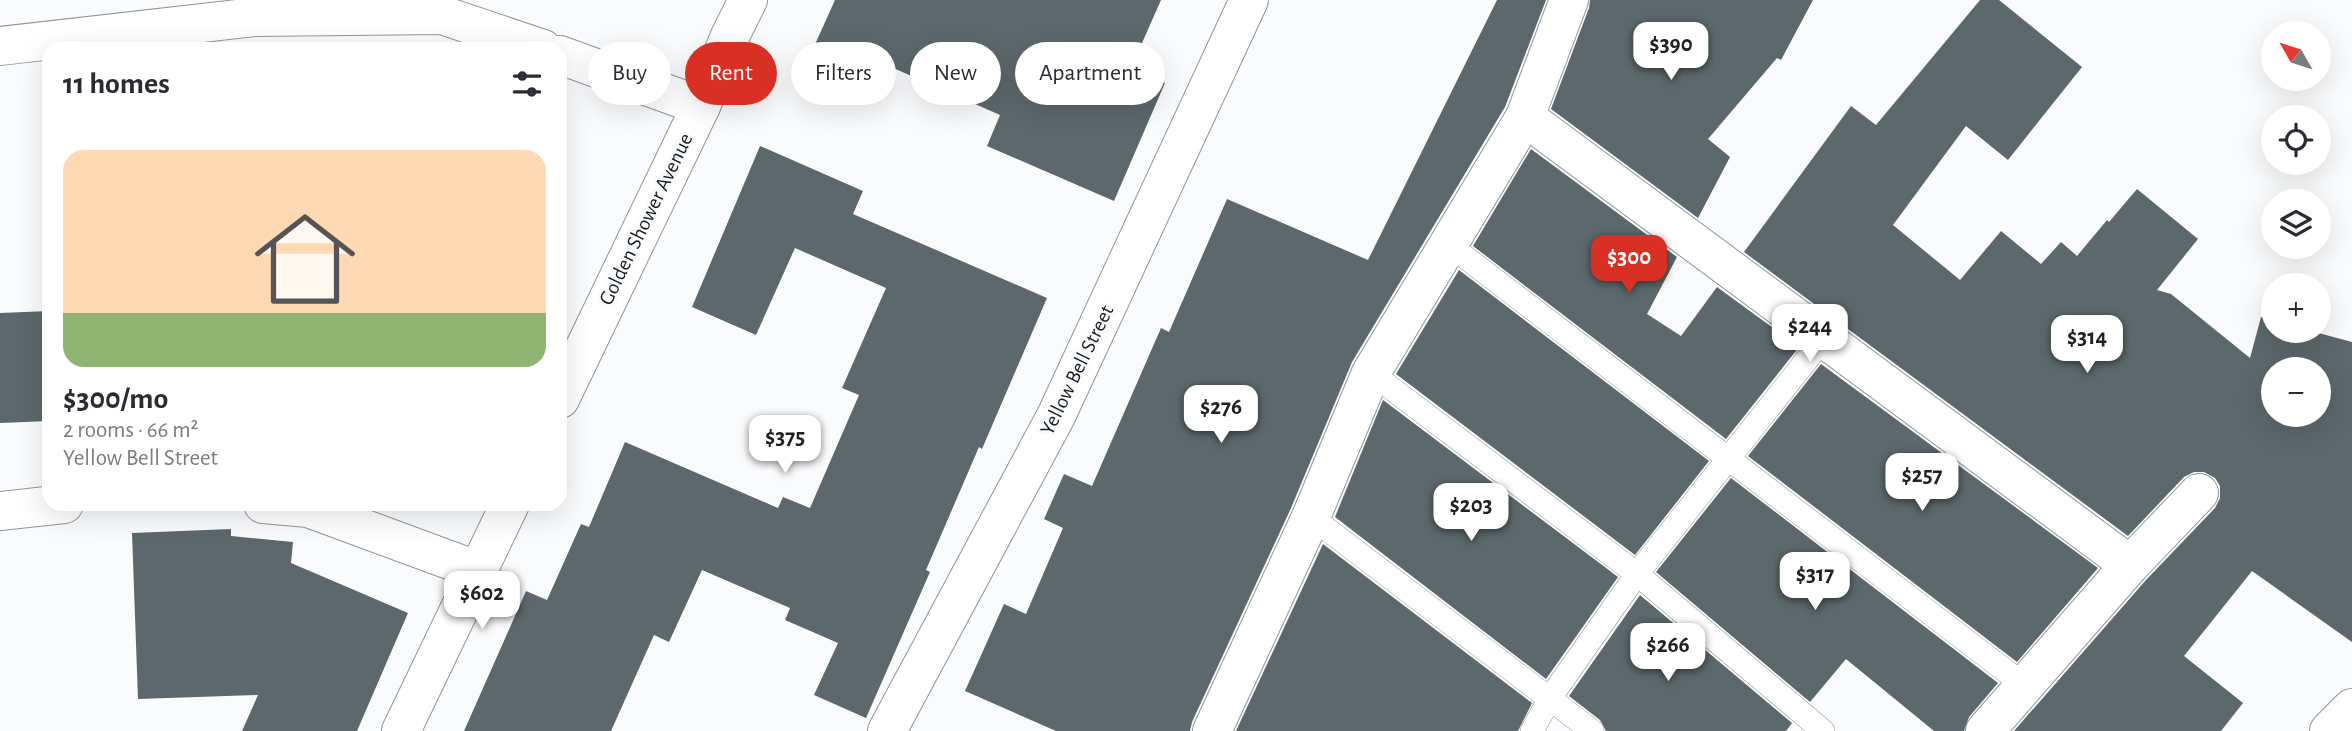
<!DOCTYPE html>
<html lang="en">
<head>
<meta charset="utf-8">
<style>
  body { margin:0; font-family:"Alegreya Sans",sans-serif; background:#f2f2f3; color:#2b2b33; height:100vh; display:flex; flex-direction:column; font-size:26px; white-space:nowrap }
  * { box-sizing:border-box; margin:0 }
  p { font-size:23px; color:#7c7c81 }
  .icon { flex:none; width:38px; height:38px; fill:none; stroke:currentColor; stroke-width:2; stroke-linecap:round; stroke-linejoin:round }
  .map { position:relative; flex:1; overflow:hidden }
  .details { position:absolute; left:42px; top:42px; width:525px; height:469px; display:flex; flex-direction:column; background:#fff; border-radius:21px; box-shadow:0 7px 28px #0002 }
  .details>* { flex:none }
  .hud { position:absolute; left:588px; top:42px; width:665px; height:63px; display:flex; gap:14px }
  .needle { width:46px; rotate:309deg }
  .buttons { position:absolute; left:2261px; top:21px; display:grid; gap:14px }
  .buttons a { display:grid; place-items:center; width:70px; height:70px; border-radius:50%; background:#fff; box-shadow:0 7px 28px #0002; font-size:35px }
  .price { position:absolute; translate:-50% -60px; padding:0 16px; border-radius:14px; background:#fff; color:#222; font-size:23px; line-height:46px; filter:drop-shadow(0 2px 4px #0008) }
  .price::after { content:''; position:absolute; left:50%; top:42px; width:21px; height:16px; margin-left:-10px; background:inherit; clip-path:polygon(0 0,100% 0,50% 100%) }
  .price.current { background:#d93025; color:#fff }
  ul { padding:0; list-style:none }
  li { display:grid; align-content:center; gap:14px; height:371px; padding:0 21px }
  li+li { border-top:2px solid #e1e1e2 }
  li span { display:grid; place-items:center; height:217px; border-radius:21px; color:#555 }
  li>.icon { margin-inline-start:auto }
  span .icon { width:126px; height:126px; fill:#fffc; stroke-width:1 }
  li b { font-size:30px }
  h2 { display:flex; justify-content:space-between; align-items:center; height:84px; padding:0 21px; font-size:30px }
  .pill { padding:0 24px; border-radius:32px; background:#fff; box-shadow:0 7px 28px #0002; font-size:24px; line-height:63px }
  .pill.current { background:#d93025; color:#fff }
  .map>svg:first-child { display:block }
  .building { fill:#5c686b; fill-rule:evenodd }
  .lines { fill:none; stroke-linecap:round; stroke-linejoin:round }
  .lane-casing { stroke:#8e969f; stroke-width:24 }
  .street-casing { stroke:#8e969f; stroke-width:40 }
  .secondary-casing { stroke:#8e969f; stroke-width:40 }
  .lane { stroke:#fff; stroke-width:23 }
  .street { stroke:#fff; stroke-width:38 }
  .secondary { stroke:#fff; stroke-width:38 }
  .labels { text-anchor:middle; dominant-baseline:central; stroke-width:7; stroke-linejoin:round; paint-order:stroke }
  .street-label { font-size:21px; fill:#191c1f; stroke:#fafbfd }
</style>
</head>
<body>
<div class="map">
<svg width="2352" height="731" viewBox="0 0 2352 731">
  <rect width="100%" height="100%" fill="#fafbfd"/>
  <g class="building">
    <path d="M835,0H1161L1131,68L1165,83L1114,201L987,146L1000,115L891,67L885,83L812,51Z"/>
    <path d="M1497,0H1546L1505,107L1352,362L1291,508L1192,722L1190,731H1056L965,691L1004,604L1026,614L1063,528L1044,519L1064,474L1092,486L1161,328L1169,332L1227,199L1368,260Z"/>
    <path d="M1590,0H1813L1781,60L1777,58L1708,139L1730,157L1698,218L1551,109L1589,8Z"/>
    <path d="M1980,0H1999L2082,67L2008,160L1966,126L1893,225L1960,280L2001,231L2041,264L2061,242L2077,256L2107,220L2109,222L2137,189L2198,239L2157,290L2171,294L2250,358L2261,317L2273,321V331H2311L2352,342V642L2252,571L2184,656L2243,703L2221,731H2014L2146,580L2215,508L2220,498V486L2215,478L2204,472H2194L2184,477L2128,536L1744,252L1851,106L1876,125ZM2273,369H2319V415H2273Z"/>
    <path d="M760,146L863,191L853,214L1047,298L982,449L979,447L926,570L930,572L866,718L814,695L838,643L785,620L790,608L702,570L669,642L654,635L611,731H464L526,591L547,600L581,524L589,527L625,442L778,508L783,497L810,508L859,395L842,388L886,288L795,248L756,335L692,307Z"/>
    <path d="M1531,149L1677,257L1647,314L1681,336L1717,287L1799,347L1726,439L1473,246Z"/>
    <path d="M1459,270L1709,461L1635,555L1396,374Z"/>
    <path d="M49,311V421L0,423V313Z"/>
    <path d="M1821,364L2098,568L2017,662L1748,456Z"/>
    <path d="M1383,400L1618,577L1546,679L1335,517Z"/>
    <path d="M1731,478L1998,683L1969,717L1964,731H1934L1846,659L1810,702L1656,572Z"/>
    <path d="M231,529V536L293,542L291,563L408,613L357,731H242L258,695L138,699L132,533Z"/>
    <path d="M1323,544L1532,703L1518,731H1236Z"/>
    <path d="M1640,595L1792,723L1786,731H1606L1600,720L1569,696Z"/>
  </g>
  <g class="lines">
    <defs>
      <g id="lane">
        <path d="M1448,244L2024,685"/>
        <path d="M1371,373L1637,574L1823,731"/>
        <path d="M1311,517L1592,731"/>
        <path d="M1532,731L1550,698L1637,574L1824,338"/>
      </g>
      <g id="street">
        <path d="M0,46L255,17L442,15L543,49"/>
        <path d="M560,55L701,106"/>
        <path d="M1525,117L2130,565"/>
        <path d="M263,504L308,508L479,571"/>
        <path d="M0,511L64,504"/>
        <path d="M887,731L1056,416L1249,0"/>
        <path d="M1212,731L1311,517L1371,373L1525,117L1569,0"/>
        <path d="M1985,731L2130,565L2199,493"/>
        <path d="M2329,731L2352,708"/>
      </g>
      <g id="secondary">
        <path d="M560,399L701,106L730,36L748,0"/>
        <path d="M401,731L510,504"/>
      </g>
    </defs>
    <use href="#lane" class="lane-casing"/>
    <use href="#street" class="street-casing"/>
    <use href="#secondary" class="secondary-casing"/>
    <use href="#lane" class="lane"/>
    <use href="#street" class="street"/>
    <use href="#secondary" class="secondary"/>
  </g>
  <g class="labels">
    <g class="street-label">
      <text transform="translate(646 219) rotate(-64)">Golden Shower Avenue</text>
      <text transform="translate(1077 370) rotate(-64)">Yellow Bell Street</text>
    </g>
  </g>
</svg>
<div class="buttons">
<a><svg class="needle" viewBox="-14 -14 28 28"><path d="M0-13l5 13h-10z" fill="#e53935"/><path d="M0 13l5-13h-10z" fill="#7c7c81"/></svg></a>
<a><svg class="icon" aria-label="locate" viewBox="0 0 24 24"><circle cx="12" cy="12" r="6"/><path d="M12 2v4M12 18v4M2 12h4M18 12h4"/></svg></a>
<a><svg class="icon" aria-label="layers" viewBox="0 0 24 24"><path d="M12 4l9 5-9 5-9-5zM3 14l9 5 9-5"/></svg></a>
<a>+</a>
<a>−</a>
</div>
<b class="price" style="left:1671px;top:82px">$390</b>
<b class="price current" style="left:1629px;top:295px">$300</b>
<b class="price" style="left:1810px;top:364px">$244</b>
<b class="price" style="left:2087px;top:375px">$314</b>
<b class="price" style="left:1221px;top:445px">$276</b>
<b class="price" style="left:785px;top:475px">$375</b>
<b class="price" style="left:1922px;top:513px">$257</b>
<b class="price" style="left:1471px;top:543px">$203</b>
<b class="price" style="left:1815px;top:612px">$317</b>
<b class="price" style="left:482px;top:631px">$602</b>
<b class="price" style="left:1668px;top:683px">$266</b>
<div class="hud">
<a class="pill">Buy</a>
<a class="pill current">Rent</a>
<a class="pill">Filters</a>
<a class="pill">New</a>
<a class="pill">Apartment</a>
</div>
<section class="details">
<h2>11 homes<svg class="icon" aria-label="filters" viewBox="0 0 24 24"><path d="M4 7h16M4 17h16"/><circle cx="9" cy="7" r="2"/><circle cx="15" cy="17" r="2"/></svg></h2>
<ul>
<li><span style="background:linear-gradient(#ffd9b3 75%,#8fb573 0)"><svg class="icon" aria-label="home" viewBox="0 0 24 24"><path d="M3 11l9-7 9 7M6 9v11h12V9"/></svg></span><div><b>$300/mo</b><p>2 rooms · 66 m²</p><p>Yellow Bell Street</p></div></li>
</ul>
</section>
</div>
</body>
</html>
